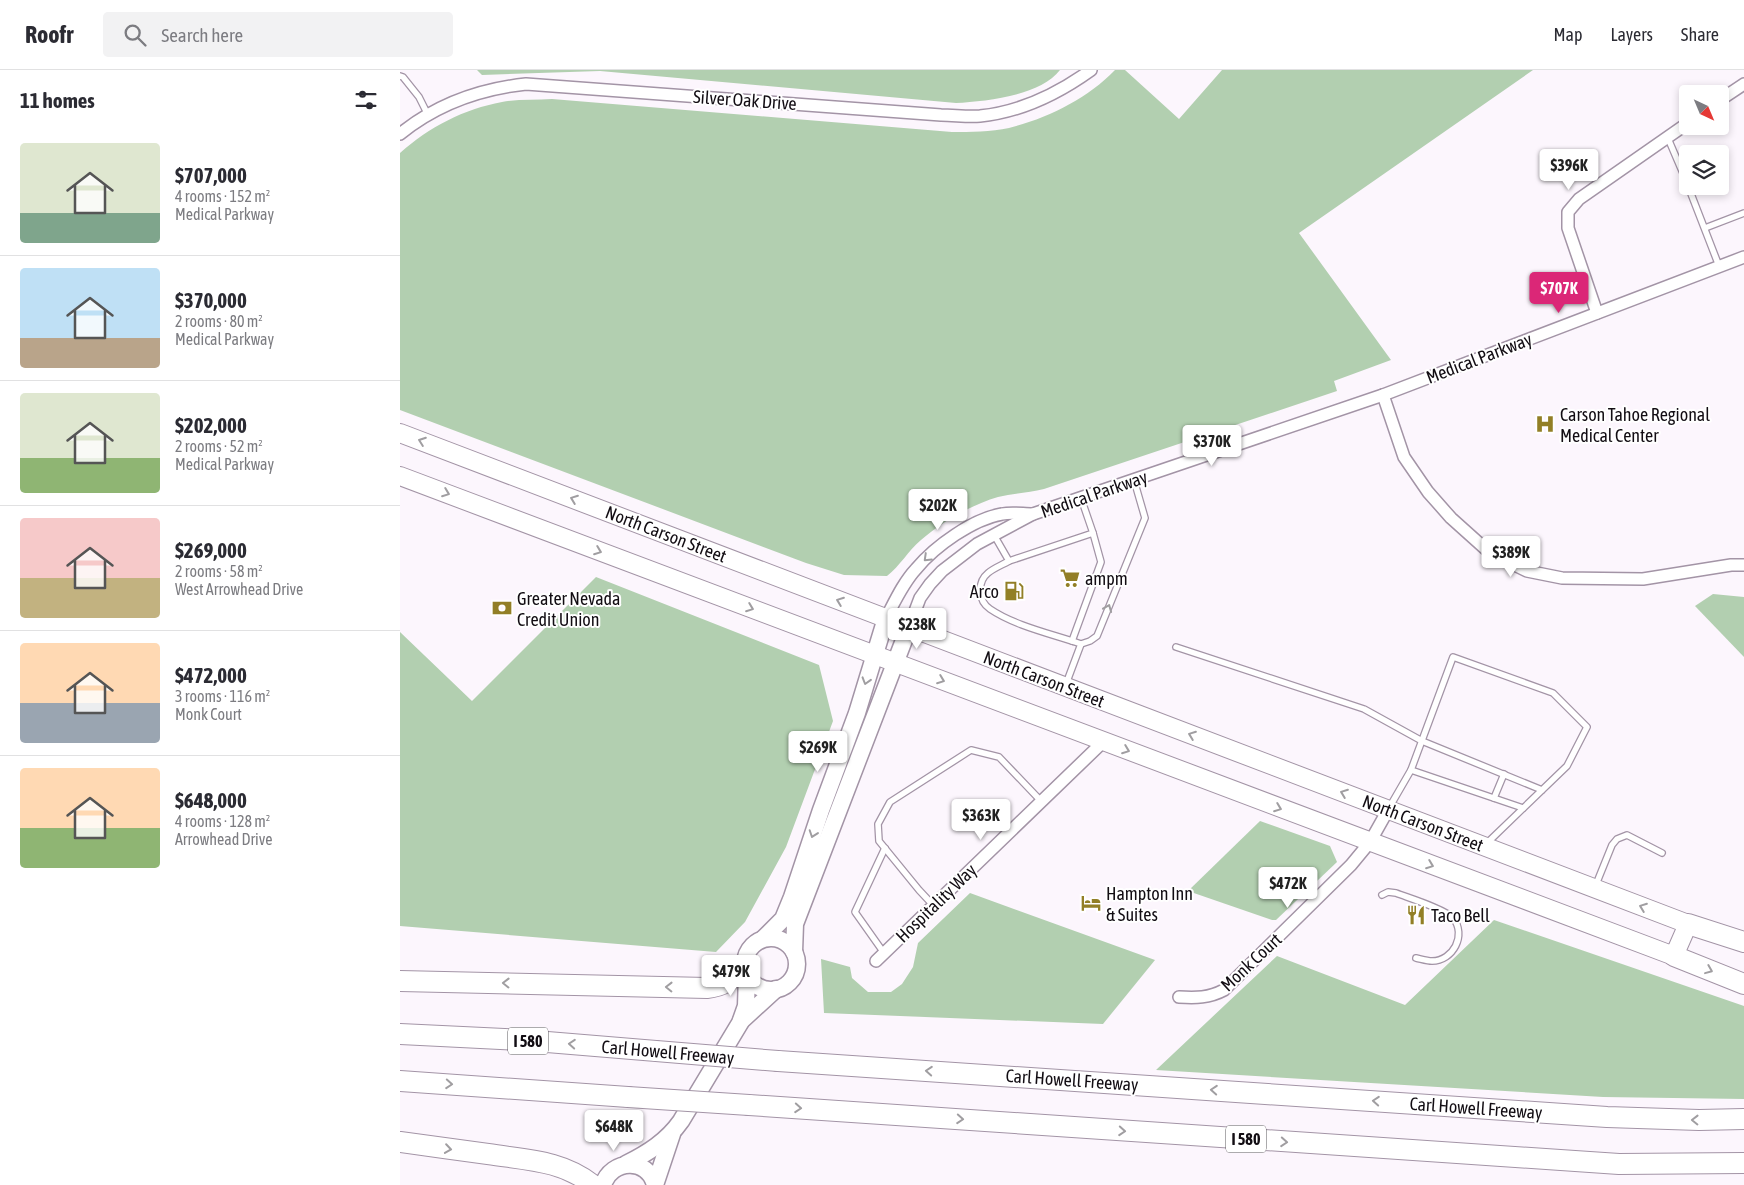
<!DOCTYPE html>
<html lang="en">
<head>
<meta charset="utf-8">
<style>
  body { margin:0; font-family:"Asap Condensed",sans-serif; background:#f2f2f3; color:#2b2b33; height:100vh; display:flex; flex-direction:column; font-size:19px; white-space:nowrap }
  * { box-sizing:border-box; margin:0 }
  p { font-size:16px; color:#7c7c81 }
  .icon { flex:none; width:28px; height:28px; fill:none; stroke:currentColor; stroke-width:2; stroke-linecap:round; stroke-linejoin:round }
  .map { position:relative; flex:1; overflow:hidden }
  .drawer { display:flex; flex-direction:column; background:#fff; width:400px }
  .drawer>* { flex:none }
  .needle { width:32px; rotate:136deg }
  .tools { position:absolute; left:1279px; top:15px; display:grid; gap:10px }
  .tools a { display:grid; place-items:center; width:50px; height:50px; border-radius:5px; background:#fff; box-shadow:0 2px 8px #0003; font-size:25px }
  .price { position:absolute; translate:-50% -42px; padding:0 11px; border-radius:5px; background:#fff; color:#222; font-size:16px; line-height:32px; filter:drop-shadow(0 1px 2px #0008) }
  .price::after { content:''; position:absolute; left:50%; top:30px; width:15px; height:11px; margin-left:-8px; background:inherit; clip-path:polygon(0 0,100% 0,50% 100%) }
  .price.active { background:#db2777; color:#fff }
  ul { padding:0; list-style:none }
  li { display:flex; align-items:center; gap:15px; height:125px; padding:0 20px }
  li+li { border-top:1px solid #e1e1e2 }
  li span { display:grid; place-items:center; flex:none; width:140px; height:100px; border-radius:5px; color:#555 }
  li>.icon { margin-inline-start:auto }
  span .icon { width:60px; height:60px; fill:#fffc; stroke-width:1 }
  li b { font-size:21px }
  h2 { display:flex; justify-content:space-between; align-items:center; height:60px; padding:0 20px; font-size:21px }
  header { display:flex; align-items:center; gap:30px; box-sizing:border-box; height:70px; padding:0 25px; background:#fff; border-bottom:1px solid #e1e1e2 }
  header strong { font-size:24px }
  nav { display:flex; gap:28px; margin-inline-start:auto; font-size:18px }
  .search { width:350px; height:45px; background:#f2f2f3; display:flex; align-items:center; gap:12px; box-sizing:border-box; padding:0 18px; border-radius:5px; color:#7c7c81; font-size:19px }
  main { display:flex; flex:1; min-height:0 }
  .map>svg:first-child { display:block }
  .green { fill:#b2cfb0 }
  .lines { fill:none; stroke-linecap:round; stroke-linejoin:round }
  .lane-casing { stroke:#a394a6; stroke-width:8 }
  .street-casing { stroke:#a394a6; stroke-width:14 }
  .secondary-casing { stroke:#a394a6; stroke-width:19 }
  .primary-casing { stroke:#a394a6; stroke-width:20 }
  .highway-casing { stroke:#a394a6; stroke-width:22 }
  .lane { stroke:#fff; stroke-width:5.5 }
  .street { stroke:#fff; stroke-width:11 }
  .secondary { stroke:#fff; stroke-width:16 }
  .primary { stroke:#fff; stroke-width:18 }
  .highway { stroke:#fff; stroke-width:20 }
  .highway-bridge-casing { stroke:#a394a6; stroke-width:22; stroke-linecap:butt }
  .highway-bridge { stroke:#fff; stroke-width:20 }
  .oneway { stroke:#a09ea1 }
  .labels { text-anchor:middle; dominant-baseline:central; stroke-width:4; stroke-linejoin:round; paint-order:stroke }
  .shield { fill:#fff; stroke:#59565a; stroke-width:1 }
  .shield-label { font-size:16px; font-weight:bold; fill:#120d13 }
  .street-label { font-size:18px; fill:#120d13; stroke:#fff }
  .poi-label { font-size:18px; fill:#120d13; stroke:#fff; text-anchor:start }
</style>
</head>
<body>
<header>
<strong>Roofr</strong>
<div class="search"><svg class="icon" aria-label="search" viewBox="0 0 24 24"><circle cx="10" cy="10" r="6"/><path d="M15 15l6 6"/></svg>Search here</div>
<nav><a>Map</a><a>Layers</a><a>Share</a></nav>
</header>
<main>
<section class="drawer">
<h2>11 homes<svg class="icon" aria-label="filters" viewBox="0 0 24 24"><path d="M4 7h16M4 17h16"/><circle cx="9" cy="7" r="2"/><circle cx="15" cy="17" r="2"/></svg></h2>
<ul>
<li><span style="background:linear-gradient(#dfe7d0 70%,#7fa58c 0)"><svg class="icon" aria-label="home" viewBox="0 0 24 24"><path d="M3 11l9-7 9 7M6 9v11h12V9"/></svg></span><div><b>$707,000</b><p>4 rooms · 152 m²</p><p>Medical Parkway</p></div></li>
<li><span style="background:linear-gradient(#bfe0f5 70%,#b9a48a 0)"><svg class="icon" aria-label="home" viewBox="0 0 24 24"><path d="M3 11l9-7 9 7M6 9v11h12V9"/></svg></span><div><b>$370,000</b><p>2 rooms · 80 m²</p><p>Medical Parkway</p></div></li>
<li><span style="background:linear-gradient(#dfe7d0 65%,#8fb573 0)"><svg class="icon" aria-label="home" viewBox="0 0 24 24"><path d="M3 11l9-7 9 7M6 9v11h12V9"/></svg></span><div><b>$202,000</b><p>2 rooms · 52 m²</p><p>Medical Parkway</p></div></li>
<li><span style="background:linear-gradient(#f6c9c9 60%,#c2b280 0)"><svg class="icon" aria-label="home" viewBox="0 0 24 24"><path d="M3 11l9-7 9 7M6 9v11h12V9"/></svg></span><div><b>$269,000</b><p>2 rooms · 58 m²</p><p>West Arrowhead Drive</p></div></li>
<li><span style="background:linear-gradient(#ffd9b3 60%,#9aa5b1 0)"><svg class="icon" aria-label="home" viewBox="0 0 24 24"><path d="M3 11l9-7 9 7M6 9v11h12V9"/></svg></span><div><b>$472,000</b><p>3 rooms · 116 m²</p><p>Monk Court</p></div></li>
<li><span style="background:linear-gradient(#ffd9b3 60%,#8fb573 0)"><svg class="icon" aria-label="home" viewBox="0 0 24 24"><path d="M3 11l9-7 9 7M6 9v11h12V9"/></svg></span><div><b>$648,000</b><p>4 rooms · 128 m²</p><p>Arrowhead Drive</p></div></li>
</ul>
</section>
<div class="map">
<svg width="1344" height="1115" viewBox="0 0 1344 1115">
  <rect width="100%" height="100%" fill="#fcf6fd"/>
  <g class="green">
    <path d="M77,0H660C640,26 586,31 556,33L200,1L82,5Z"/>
    <path d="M715,0H725L779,49L822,0H1133L899,163L991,290L934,311L937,321L644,419C629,423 613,423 598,427C571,435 543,451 521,470C508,481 500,496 487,506L444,505L406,493L0,340V83C29,57 64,39 102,32C118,29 136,30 152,29L552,62C570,62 591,62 609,58C648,48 687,29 715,0Z"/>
    <path d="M196,507L419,595L433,651L386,777L345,852L316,882L0,856V562L72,631Z"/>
    <path d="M1313,524L1344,527V587L1295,536Z"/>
    <path d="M860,751L930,776L937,792L876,850H872L788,821Z"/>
    <path d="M570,823L755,890L703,954L424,943L421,889L450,897L452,908L468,922H491L502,914L513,897L518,873Z"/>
    <path d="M1094,850L1344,936V1029L1203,1027L756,1000L877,886L1005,935Z"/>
  </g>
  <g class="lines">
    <defs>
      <g id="lane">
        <path d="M0,6L3,7L19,27L28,45"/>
        <path d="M1267,66L1288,115"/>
        <path d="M1288,116L1319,196"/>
        <path d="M1305,158L1344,143"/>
        <path d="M594,465L609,491C602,495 594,498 588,503C577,512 578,531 590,539C615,556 652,564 681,574L666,614"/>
        <path d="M609,491L693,463L681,428"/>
        <path d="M672,571L701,492L693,463"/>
        <path d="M681,574L690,571L697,566L745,448L734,410"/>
        <path d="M776,577L964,639L1022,671L1142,720"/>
        <path d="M1011,700L1123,738"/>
        <path d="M1094,728L1104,704"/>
        <path d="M989,738L1011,700L1053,587L1153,623L1187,657L1167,696L1085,775"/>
        <path d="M1195,817L1212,775L1217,769L1227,765L1262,783"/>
        <path d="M982,825L988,822L996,823C1009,828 1045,839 1053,848C1067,865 1053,891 1032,891C1027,891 1021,889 1016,888"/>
        <path d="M533,835L519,820L479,771L478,754L490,732L571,680L599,687L641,731"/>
        <path d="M484,883L455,842L485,778"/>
      </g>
      <g id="street">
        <path d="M1320,30L1344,14"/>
        <path d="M0,64C37,34 80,19 126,14L541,45C554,45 567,47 580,46C620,42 659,23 691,0"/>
        <path d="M1197,243L1168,158V142L1179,129L1288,53"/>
        <path d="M983,325L1004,387L1028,422L1051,448L1090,483L1127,501L1162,508L1243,509L1331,495H1344"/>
        <path d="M486,548C495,531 503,513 516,499C535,476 573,449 602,444C612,442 623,444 633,444"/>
        <path d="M509,557L520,528L530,514L542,501L577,474L633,444L983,325L1344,187"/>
        <path d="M476,891L704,671"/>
        <path d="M779,927C796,928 809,928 824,920L951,795L970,772L988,740"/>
      </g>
      <g id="secondary">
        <path d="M364,868L383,849L392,827L421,740L457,643L486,548"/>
        <circle cx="371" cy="894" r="26"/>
        <path d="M394,882L395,854L509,557"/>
        <path d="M341,951L376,919"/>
        <path d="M226,1094C248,1083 267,1071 281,1051L340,953L346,936L347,904"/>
        <path d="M203,1115C211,1089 248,1087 255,1115"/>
        <path d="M255,1115L272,1064"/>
      </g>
      <path id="primary" d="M0,363L1288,854L1274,886L0,406"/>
      <g id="highway">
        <path d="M1288,854L1344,872"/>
        <path d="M1274,886L1344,914"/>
        <path d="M0,911L307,918C326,916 331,909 345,896"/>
        <path d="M0,964L123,970L256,981"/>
        <path d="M378,991L1207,1047L1299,1050L1344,1049"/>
        <path d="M0,1011L228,1027"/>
        <path d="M349,1035L1219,1094L1344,1093"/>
        <path d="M0,1072C29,1076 59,1080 88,1084C126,1090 162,1090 193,1115"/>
      </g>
    </defs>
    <use href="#lane" class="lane-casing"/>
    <use href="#street" class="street-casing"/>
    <use href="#secondary" class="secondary-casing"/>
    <use href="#primary" class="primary-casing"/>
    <use href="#highway" class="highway-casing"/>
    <use href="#lane" class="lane"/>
    <use href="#street" class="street"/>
    <use href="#secondary" class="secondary"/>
    <use href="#primary" class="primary"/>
    <use href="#highway" class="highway"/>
    <defs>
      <g id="highway-bridge">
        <path d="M256,981L378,991"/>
        <path d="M228,1027L349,1035"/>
      </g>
    </defs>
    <use href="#highway-bridge" class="highway-bridge-casing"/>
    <use href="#highway-bridge" class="highway-bridge"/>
  </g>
  <defs><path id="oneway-chevron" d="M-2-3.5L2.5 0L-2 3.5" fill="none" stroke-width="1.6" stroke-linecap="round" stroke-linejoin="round" transform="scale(1.25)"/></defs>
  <g class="oneway">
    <use href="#oneway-chevron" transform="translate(22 371) rotate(-160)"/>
    <use href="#oneway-chevron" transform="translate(46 423) rotate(21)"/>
    <use href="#oneway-chevron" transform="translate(174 429) rotate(-159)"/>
    <use href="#oneway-chevron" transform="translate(198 481) rotate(21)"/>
    <use href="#oneway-chevron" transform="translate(527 488) rotate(136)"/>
    <use href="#oneway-chevron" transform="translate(440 531) rotate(-159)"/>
    <use href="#oneway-chevron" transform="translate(350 538) rotate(21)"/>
    <use href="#oneway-chevron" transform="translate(708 538) rotate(-68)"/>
    <use href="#oneway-chevron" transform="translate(541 610) rotate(21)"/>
    <use href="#oneway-chevron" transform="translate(466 611) rotate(107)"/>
    <use href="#oneway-chevron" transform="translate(792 665) rotate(-159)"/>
    <use href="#oneway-chevron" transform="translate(726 680) rotate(21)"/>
    <use href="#oneway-chevron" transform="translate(944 723) rotate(-159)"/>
    <use href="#oneway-chevron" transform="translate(878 738) rotate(21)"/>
    <use href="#oneway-chevron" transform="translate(413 764) rotate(109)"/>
    <use href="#oneway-chevron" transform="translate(1030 795) rotate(21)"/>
    <use href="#oneway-chevron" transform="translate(1243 837) rotate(-159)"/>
    <use href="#oneway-chevron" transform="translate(1309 900) rotate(22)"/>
    <use href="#oneway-chevron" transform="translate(106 913) rotate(-179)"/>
    <use href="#oneway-chevron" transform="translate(269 917) rotate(-179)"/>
    <use href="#oneway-chevron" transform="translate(172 974) rotate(-176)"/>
    <use href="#oneway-chevron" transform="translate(529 1001) rotate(-176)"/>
    <use href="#oneway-chevron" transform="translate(49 1014) rotate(4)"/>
    <use href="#oneway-chevron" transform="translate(814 1020) rotate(-176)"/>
    <use href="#oneway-chevron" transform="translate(976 1031) rotate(-176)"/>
    <use href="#oneway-chevron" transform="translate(398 1038) rotate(4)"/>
    <use href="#oneway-chevron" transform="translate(560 1049) rotate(4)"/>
    <use href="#oneway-chevron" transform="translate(1295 1050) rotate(-179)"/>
    <use href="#oneway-chevron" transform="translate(722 1061) rotate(4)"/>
    <use href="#oneway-chevron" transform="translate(884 1072) rotate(4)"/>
    <use href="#oneway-chevron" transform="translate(48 1079) rotate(8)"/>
  </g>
  <defs>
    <symbol id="hospital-bare" viewBox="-9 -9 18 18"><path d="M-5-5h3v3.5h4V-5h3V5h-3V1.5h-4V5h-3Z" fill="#927f26" stroke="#fff" stroke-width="2.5" paint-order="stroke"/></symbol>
    <symbol id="supermarket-bare" viewBox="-9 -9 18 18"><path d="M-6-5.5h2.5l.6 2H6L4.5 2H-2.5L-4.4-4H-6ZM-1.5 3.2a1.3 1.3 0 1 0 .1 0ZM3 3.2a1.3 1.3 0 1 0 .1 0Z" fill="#927f26" stroke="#fff" stroke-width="2.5" paint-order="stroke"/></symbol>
    <symbol id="fuel-bare" viewBox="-9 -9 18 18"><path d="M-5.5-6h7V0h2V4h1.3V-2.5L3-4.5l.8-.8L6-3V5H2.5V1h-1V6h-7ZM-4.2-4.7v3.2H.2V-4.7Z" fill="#927f26" stroke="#fff" stroke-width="2.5" paint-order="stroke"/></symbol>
    <symbol id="bank-bare" viewBox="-9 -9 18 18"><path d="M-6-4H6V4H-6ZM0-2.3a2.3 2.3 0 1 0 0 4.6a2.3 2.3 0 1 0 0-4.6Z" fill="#927f26" stroke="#fff" stroke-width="2.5" paint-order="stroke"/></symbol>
    <symbol id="hotel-bare" viewBox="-9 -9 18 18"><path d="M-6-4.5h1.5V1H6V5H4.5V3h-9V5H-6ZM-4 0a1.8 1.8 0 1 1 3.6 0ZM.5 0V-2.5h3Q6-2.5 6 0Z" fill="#927f26" stroke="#fff" stroke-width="2.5" paint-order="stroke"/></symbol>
    <symbol id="restaurant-bare" viewBox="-9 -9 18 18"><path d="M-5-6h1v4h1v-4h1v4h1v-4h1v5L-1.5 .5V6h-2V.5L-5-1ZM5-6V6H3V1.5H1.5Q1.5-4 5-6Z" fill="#927f26" stroke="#fff" stroke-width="2.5" paint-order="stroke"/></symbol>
  </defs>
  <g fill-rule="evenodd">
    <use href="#hospital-bare" x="1131" y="340" width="28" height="28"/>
    <use href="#supermarket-bare" x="656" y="494" width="28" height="28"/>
    <use href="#fuel-bare" x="600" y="507" width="28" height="28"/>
    <use href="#bank-bare" x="88" y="524" width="28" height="28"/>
    <use href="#hotel-bare" x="677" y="819" width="28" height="28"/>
    <use href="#restaurant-bare" x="1002" y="831" width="28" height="28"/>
  </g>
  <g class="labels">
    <g class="shield">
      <rect x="108" y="957.5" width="40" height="27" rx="4"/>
      <rect x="826" y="1055.5" width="40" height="27" rx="4"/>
    </g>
    <g class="shield-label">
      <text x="128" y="971">I 580</text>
      <text x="846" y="1069">I 580</text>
    </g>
    <g class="street-label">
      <text transform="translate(345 30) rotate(4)">Silver Oak Drive</text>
      <text transform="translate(1079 288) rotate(-21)">Medical Parkway</text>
      <text transform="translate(694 424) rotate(-19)">Medical Parkway</text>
      <text transform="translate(266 464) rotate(21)">North Carson Street</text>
      <text transform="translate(644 609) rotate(21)">North Carson Street</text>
      <text transform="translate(1023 753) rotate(21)">North Carson Street</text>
      <text transform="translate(536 833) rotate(-44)">Hospitality Way</text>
      <text transform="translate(851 892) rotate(-43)">Monk Court</text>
      <text transform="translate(268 982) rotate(5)">Carl Howell Freeway</text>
      <text transform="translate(672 1010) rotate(4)">Carl Howell Freeway</text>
      <text transform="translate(1076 1038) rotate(4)">Carl Howell Freeway</text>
    </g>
    <g class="poi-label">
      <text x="1160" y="344">Carson Tahoe Regional<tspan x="1160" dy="21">Medical Center</tspan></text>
      <text x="685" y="508">ampm</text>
      <text x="599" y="521" text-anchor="end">Arco</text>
      <text x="117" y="528">Greater Nevada<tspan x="117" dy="21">Credit Union</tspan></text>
      <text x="706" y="823">Hampton Inn<tspan x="706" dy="21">&amp; Suites</tspan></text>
      <text x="1031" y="845">Taco Bell</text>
    </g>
  </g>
</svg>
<div class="tools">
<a><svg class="needle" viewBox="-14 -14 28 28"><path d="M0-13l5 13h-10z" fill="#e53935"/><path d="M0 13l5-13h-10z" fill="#7c7c81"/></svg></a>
<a><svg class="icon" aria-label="layers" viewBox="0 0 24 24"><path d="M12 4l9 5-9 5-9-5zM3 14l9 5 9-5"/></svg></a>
</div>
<b class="price" style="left:1169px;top:121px">$396K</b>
<b class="price active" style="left:1159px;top:244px">$707K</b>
<b class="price" style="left:812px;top:397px">$370K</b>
<b class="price" style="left:538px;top:461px">$202K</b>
<b class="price" style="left:1111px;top:508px">$389K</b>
<b class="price" style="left:517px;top:580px">$238K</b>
<b class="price" style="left:418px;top:703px">$269K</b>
<b class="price" style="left:581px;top:771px">$363K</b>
<b class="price" style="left:888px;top:839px">$472K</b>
<b class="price" style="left:331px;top:927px">$479K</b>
<b class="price" style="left:214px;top:1082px">$648K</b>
</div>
</main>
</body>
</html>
